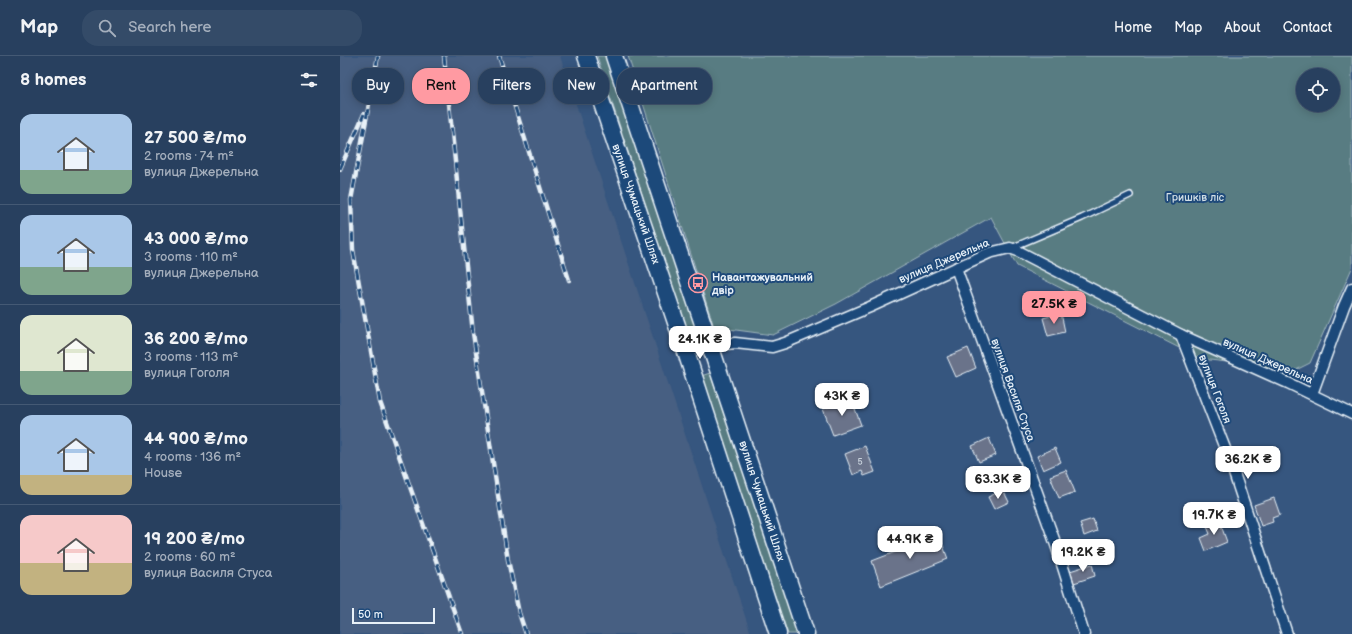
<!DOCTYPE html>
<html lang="en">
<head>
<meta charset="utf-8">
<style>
  body { margin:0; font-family:"Balsamiq Sans",sans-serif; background:#344b68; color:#f1f3f6; height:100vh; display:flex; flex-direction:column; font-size:15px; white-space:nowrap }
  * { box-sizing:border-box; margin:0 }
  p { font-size:13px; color:#a5afbd }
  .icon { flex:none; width:22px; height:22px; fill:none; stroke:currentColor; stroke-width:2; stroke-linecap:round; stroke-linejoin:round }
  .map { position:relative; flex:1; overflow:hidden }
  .details { display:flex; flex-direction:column; background:#28405f; width:340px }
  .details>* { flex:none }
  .hud { position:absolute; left:12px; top:12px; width:380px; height:36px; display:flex; gap:8px }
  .buttons { position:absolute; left:956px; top:12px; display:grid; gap:8px }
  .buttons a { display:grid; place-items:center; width:44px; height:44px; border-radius:50%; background:#28405f; box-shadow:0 2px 10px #0003,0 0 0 1px #445974; font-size:20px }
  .scale { position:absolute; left:12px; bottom:10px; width:83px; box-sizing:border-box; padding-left:4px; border:2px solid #e8f1f8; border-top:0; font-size:11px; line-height:14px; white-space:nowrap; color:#e8f1f8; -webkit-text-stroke:3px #1f4a7a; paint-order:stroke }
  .price { position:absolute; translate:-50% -34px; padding:0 9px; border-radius:8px; background:#fff; color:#222; font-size:13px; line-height:26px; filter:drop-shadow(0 1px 2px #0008) }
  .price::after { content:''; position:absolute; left:50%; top:24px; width:12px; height:9px; margin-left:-6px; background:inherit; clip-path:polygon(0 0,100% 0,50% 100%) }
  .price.selected { background:#ff9aa2; color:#111 }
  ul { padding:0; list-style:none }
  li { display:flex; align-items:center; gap:12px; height:100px; padding:0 20px }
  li+li { border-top:1px solid #445974 }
  li span { display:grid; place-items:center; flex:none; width:112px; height:80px; border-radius:12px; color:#555 }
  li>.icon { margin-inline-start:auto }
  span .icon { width:48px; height:48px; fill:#fffc; stroke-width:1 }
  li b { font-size:17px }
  h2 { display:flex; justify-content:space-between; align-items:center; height:48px; padding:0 20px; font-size:17px }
  .pill { padding:0 14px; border-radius:16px; background:#28405f; box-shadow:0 2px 10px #0003,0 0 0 1px #445974; font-size:14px; line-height:36px }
  .pill.selected { background:#ff9aa2; color:#111 }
  header { display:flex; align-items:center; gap:24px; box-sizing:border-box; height:56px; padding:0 20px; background:#28405f; border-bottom:1px solid #445974 }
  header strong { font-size:19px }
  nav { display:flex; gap:22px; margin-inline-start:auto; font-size:14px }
  .search { width:280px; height:36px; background:#344b68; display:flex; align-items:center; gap:10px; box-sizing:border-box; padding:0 14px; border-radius:16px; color:#a5afbd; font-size:15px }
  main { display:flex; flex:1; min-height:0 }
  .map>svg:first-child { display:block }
  .built { fill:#465f82 }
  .green { fill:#597c82; stroke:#a0b6bd; fill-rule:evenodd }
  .building { fill:#6a738a; stroke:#e8f1f8 }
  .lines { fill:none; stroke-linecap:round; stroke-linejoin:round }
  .service-casing { stroke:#e8f1f8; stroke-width:8 }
  .minor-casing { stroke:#e8f1f8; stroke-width:13 }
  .primary-casing { stroke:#e8f1f8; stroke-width:19 }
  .service { stroke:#1f4a7a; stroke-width:5 }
  .minor { stroke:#1f4a7a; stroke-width:10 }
  .primary { stroke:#1f4a7a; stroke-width:16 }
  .rail-casing { stroke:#e8f1f8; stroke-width:4.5 }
  .rail { stroke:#1f4a7a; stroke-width:3; stroke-dasharray:9; stroke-linecap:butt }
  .labels { text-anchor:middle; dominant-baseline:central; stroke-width:4; stroke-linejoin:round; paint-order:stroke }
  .number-label { font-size:9px; fill:#c8d2dc }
  .park-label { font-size:11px; fill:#d3dfe6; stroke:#1f4a7a }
  .street-label { font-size:11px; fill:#e8f1f8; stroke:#1f4a7a }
  .poi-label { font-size:11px; font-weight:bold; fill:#e8f1f8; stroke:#1f4a7a; text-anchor:start }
</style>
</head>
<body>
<header>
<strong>Map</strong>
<div class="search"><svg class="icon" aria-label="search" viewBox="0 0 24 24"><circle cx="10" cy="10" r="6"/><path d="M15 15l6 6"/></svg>Search here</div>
<nav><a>Home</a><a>Map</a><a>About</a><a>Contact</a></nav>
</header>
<main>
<section class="details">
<h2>8 homes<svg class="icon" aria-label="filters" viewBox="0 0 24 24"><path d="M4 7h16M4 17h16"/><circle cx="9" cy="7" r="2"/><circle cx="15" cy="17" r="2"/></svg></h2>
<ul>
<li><span style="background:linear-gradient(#a9c7e8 70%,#7fa58c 0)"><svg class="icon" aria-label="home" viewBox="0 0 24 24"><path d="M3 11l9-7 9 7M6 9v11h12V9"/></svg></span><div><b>27 500 ₴/mo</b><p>2 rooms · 74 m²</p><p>вулиця Джерельна</p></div></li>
<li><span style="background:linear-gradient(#a9c7e8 65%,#7fa58c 0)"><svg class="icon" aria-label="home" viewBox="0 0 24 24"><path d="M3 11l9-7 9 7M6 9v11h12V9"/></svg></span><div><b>43 000 ₴/mo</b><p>3 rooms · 110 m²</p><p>вулиця Джерельна</p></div></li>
<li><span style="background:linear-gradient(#dfe7d0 70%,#7fa58c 0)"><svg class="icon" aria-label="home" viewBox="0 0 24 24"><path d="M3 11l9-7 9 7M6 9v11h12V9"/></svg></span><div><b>36 200 ₴/mo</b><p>3 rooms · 113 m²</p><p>вулиця Гоголя</p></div></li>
<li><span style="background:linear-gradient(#a9c7e8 75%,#c2b280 0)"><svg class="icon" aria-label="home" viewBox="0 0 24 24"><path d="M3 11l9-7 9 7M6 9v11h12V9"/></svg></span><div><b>44 900 ₴/mo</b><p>4 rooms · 136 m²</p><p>House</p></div></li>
<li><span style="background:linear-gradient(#f6c9c9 60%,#c2b280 0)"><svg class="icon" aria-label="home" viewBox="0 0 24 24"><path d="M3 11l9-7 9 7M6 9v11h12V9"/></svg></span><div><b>19 200 ₴/mo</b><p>2 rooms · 60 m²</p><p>вулиця Василя Стуса</p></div></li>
</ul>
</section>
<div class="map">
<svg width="1012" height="578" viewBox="0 0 1012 578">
  <rect width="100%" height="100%" fill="#36567f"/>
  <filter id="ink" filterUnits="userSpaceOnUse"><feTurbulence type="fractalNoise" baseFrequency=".025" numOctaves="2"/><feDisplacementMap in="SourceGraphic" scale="8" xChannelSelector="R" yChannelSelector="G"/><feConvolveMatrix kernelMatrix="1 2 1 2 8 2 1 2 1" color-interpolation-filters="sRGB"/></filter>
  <g filter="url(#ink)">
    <path class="built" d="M0,0H220L411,578H0Z"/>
    <g class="green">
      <path d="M257,0H267L360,283L350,286Z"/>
      <path d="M288,0H1012V212L970,307L956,314L861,303L677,210L651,161L496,248L433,279L374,271ZM963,19H993V49H963Z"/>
      <path d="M370,317L458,578H448L361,320Z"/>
    </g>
    <g class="building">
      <path d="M721,257L725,276L708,280L703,262Z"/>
      <path d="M628,292L636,312L616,321L607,301Z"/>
      <path d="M511,342L521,369L493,379L483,353Z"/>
      <path d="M649,382L656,399L639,406L632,390Z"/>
      <path d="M525,390L535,416L524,420L522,415L513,419L505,398Z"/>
      <path d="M715,392L721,406L703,414L697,400Z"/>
      <path d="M726,414L735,436L719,442L710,420Z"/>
      <path d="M663,434L669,446L654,453L648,441Z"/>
      <path d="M934,442L940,459L932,462L933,466L921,470L914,449Z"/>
      <path d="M753,463L757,475L744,480L740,467Z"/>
      <path d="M879,464L887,486L866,495L861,482L870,478L866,468Z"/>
      <path d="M599,479L608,503L541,530L532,505Z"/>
      <path d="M752,508L755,520L734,527L730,515Z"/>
    </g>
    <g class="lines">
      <defs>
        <path id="service" d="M671,192L742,162L790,139"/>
        <g id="minor">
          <path d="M616,212L716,489L744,578"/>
          <path d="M841,279L891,408L947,578"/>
          <path d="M346,296L370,290L395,287L432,291L445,287L530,251L649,197L670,192L678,195L841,279L948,327L1012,358"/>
          <path d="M972,338L1004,250L1012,232"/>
        </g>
        <g id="primary">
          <path d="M246,0L346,296L438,578"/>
          <path d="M274,0L466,578"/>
        </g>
      </defs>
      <use href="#service" class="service-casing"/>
      <use href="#minor" class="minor-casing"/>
      <use href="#primary" class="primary-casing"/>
      <use href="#service" class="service"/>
      <use href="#minor" class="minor"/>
      <use href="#primary" class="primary"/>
      <defs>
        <g id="rail">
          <path d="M38,0L11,144L13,194L40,346L122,578"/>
          <path d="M104,0L133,277L168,504L179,557L186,578"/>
          <path d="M159,0L229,224"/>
          <path d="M0,113L24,58"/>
        </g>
      </defs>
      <use href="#rail" class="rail-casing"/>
      <use href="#rail" class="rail"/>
    </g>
  </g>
  <defs>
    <symbol id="bus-ring" viewBox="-11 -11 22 22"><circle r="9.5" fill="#1f4a7a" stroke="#ff9aa2" stroke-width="1.5"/><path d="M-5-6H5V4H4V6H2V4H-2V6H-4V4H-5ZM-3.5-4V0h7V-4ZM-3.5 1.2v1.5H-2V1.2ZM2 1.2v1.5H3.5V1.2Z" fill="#ff9aa2"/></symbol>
  </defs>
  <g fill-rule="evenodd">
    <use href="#bus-ring" x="347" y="216" width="22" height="22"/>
  </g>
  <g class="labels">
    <g class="number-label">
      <text x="520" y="406">5</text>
    </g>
    <g class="park-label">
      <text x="855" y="141">Гришків ліс</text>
    </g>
    <g class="street-label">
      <text transform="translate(296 148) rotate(71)">вулиця Чумацький Шлях</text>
      <text transform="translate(604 205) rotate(-23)">вулиця Джерельна</text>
      <text transform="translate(928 305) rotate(24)">вулиця Джерельна</text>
      <text transform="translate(875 333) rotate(69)">вулиця Гоголя</text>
      <text transform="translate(673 334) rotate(70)">вулиця Василя Стуса</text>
      <text transform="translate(422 445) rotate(72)">вулиця Чумацький Шлях</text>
    </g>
    <g class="poi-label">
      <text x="372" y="221">Навантажувальний<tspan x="372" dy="13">двір</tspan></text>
    </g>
  </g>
</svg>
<div class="buttons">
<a><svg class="icon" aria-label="locate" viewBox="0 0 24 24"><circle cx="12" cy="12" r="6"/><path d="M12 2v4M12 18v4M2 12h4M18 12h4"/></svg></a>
</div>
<div class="scale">50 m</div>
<b class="price selected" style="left:714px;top:269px">27.5K ₴</b>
<b class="price" style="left:360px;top:304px">24.1K ₴</b>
<b class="price" style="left:502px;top:361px">43K ₴</b>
<b class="price" style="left:908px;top:424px">36.2K ₴</b>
<b class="price" style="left:658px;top:444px">63.3K ₴</b>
<b class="price" style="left:874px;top:480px">19.7K ₴</b>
<b class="price" style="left:570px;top:504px">44.9K ₴</b>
<b class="price" style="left:743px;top:517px">19.2K ₴</b>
<div class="hud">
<a class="pill">Buy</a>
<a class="pill selected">Rent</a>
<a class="pill">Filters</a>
<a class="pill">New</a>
<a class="pill">Apartment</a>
</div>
</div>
</main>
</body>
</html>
